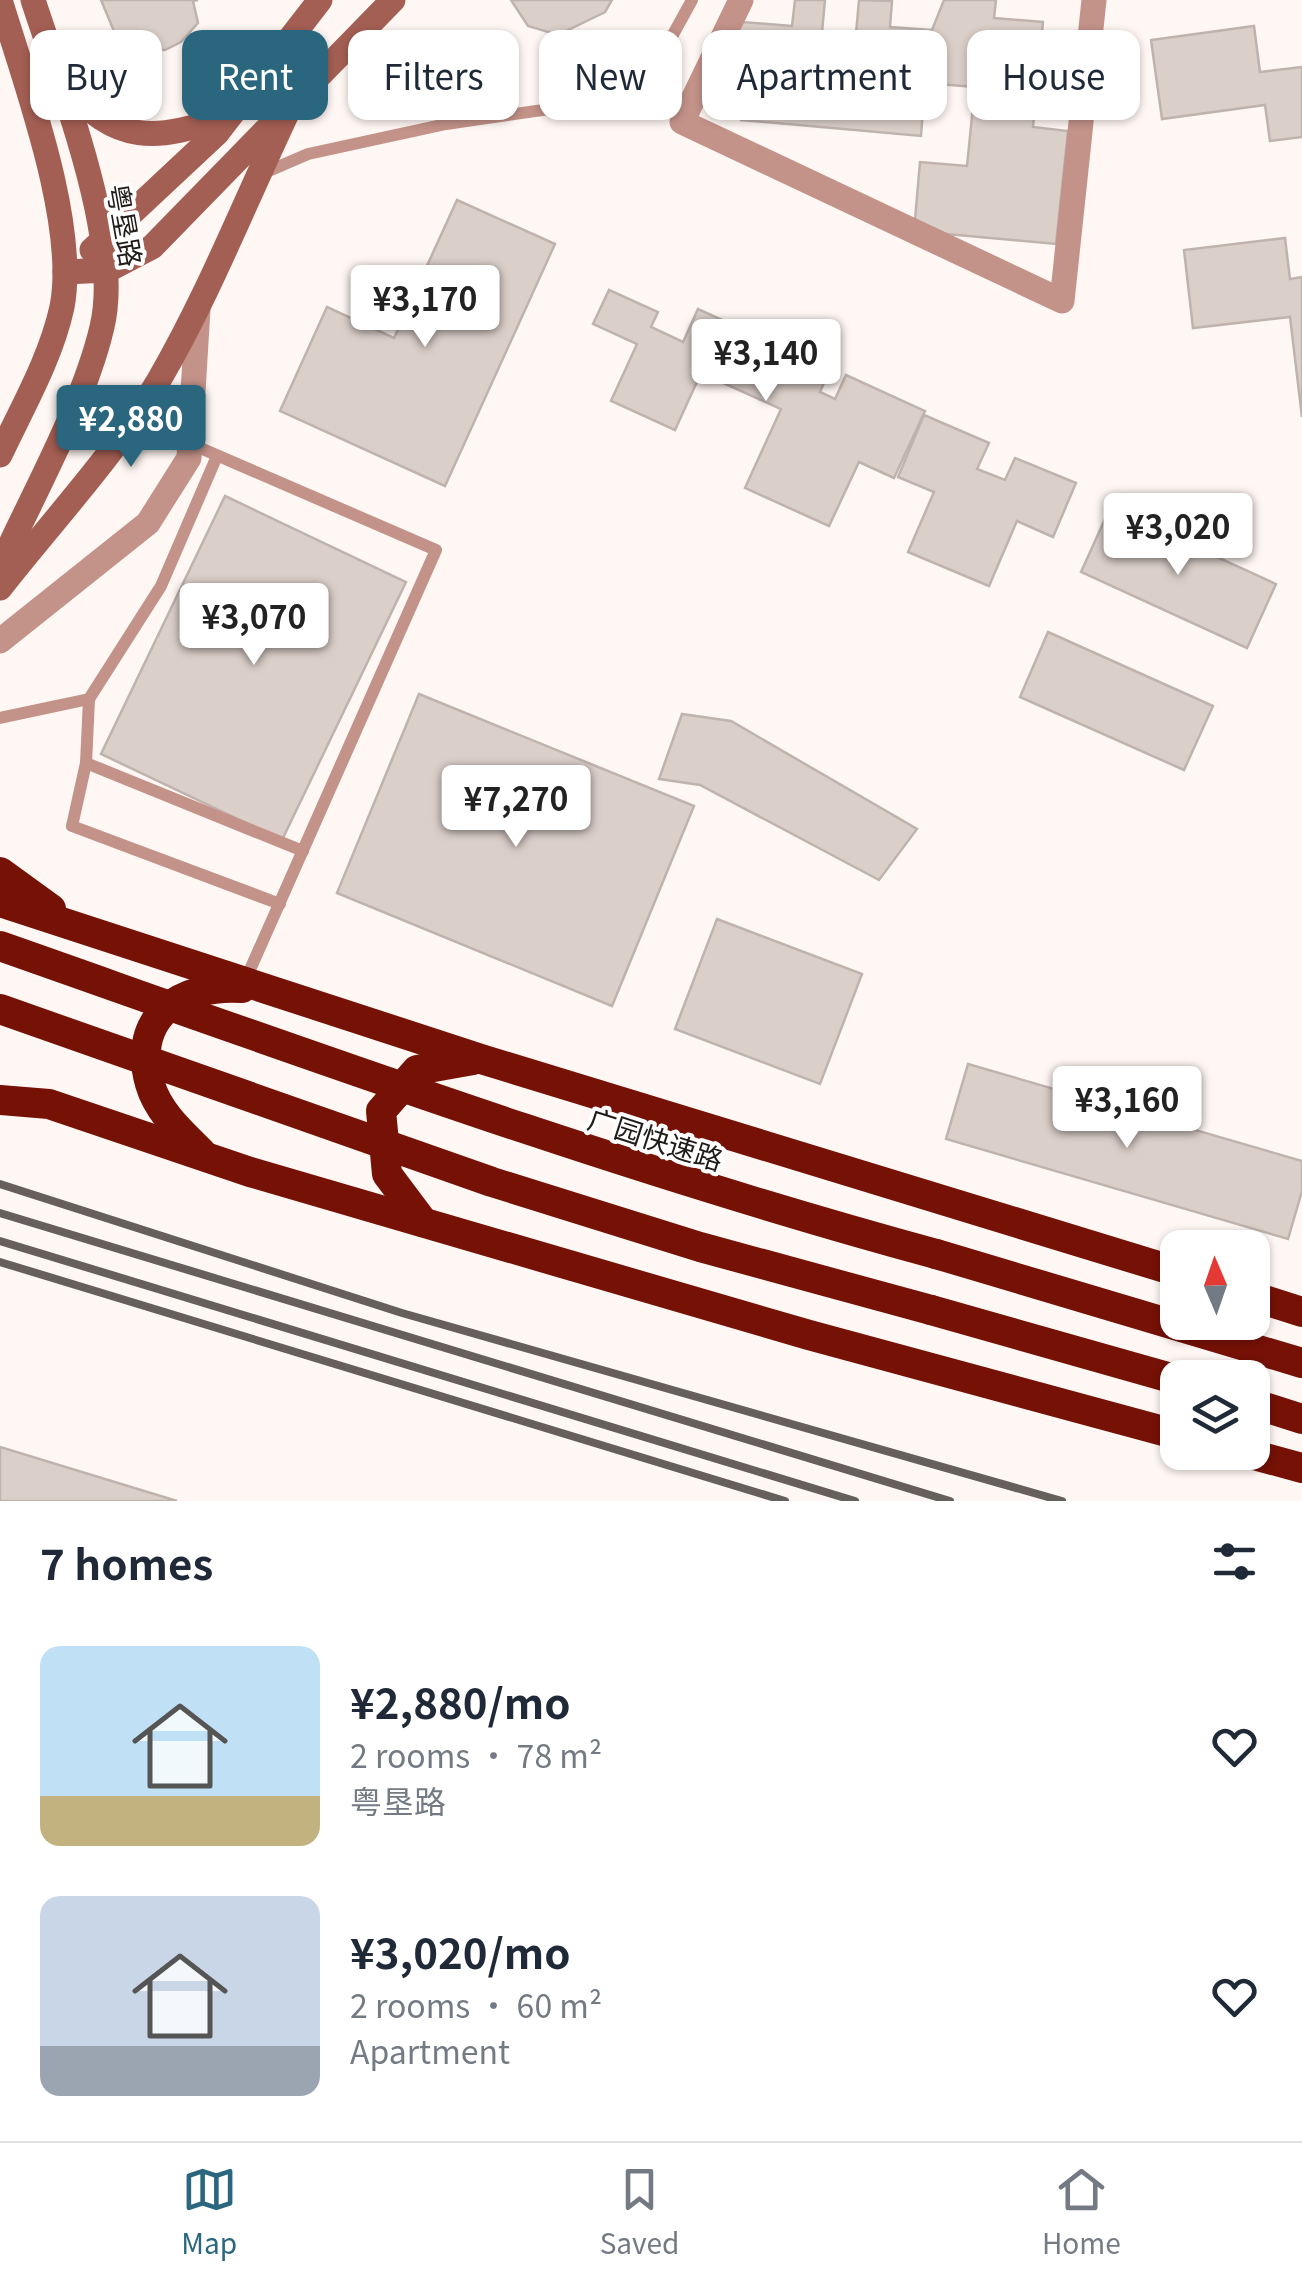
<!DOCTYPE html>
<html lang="en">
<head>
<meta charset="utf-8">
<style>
  body { margin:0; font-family:Georgia,"Noto Sans SC",serif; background:#f6f6f7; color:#1f2937; height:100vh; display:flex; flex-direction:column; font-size:38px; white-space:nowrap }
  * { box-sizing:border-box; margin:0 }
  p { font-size:32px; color:#747a83 }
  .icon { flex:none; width:55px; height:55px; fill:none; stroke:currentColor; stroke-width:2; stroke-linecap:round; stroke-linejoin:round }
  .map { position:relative; height:1501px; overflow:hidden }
  .panel { display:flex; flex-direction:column; background:#fff; flex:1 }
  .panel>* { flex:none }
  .guide { position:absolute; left:30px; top:30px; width:1242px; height:90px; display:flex; gap:20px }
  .needle { width:65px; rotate:358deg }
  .buttons { position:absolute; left:1160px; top:1230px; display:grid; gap:20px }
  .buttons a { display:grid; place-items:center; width:110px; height:110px; border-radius:20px; background:#fff; box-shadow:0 2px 8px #0004; font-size:50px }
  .price { position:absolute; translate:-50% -85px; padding:0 22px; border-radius:10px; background:#fff; color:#222; font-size:32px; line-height:65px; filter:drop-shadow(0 2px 5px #0008) }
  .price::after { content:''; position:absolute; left:50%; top:60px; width:30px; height:22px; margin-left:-15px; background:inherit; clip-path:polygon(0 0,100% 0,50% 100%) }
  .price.current { background:#2a677e; color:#fff }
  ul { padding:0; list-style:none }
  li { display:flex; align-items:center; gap:30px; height:250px; padding:0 40px }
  li span { display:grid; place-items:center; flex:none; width:280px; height:200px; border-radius:20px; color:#555 }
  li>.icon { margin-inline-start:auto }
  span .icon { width:120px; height:120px; fill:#fffc; stroke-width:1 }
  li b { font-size:42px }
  h2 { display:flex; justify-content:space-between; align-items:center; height:120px; padding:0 40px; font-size:42px }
  .chip { padding:0 35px; border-radius:20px; background:#fff; box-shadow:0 2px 8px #0004; font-size:35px; line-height:90px }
  .chip.current { background:#2a677e; color:#fff }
  .tabs { display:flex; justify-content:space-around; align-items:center; height:140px; border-top:2px solid #e0e1e3; background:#fff; font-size:28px; color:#747a83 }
  .tabs a { display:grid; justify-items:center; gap:5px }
  .tabs .current { color:#2a677e }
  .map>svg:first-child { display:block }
  .building { fill:#dbcfc9; stroke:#c0b3ae; stroke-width:2.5 }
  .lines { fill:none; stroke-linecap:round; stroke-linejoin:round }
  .lane { stroke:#c39289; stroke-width:12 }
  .street { stroke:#c39289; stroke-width:25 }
  .secondary { stroke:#a45f54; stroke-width:25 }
  .highway { stroke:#761106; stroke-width:30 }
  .rail { stroke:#65605d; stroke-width:8 }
  .highway-bridge { stroke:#761106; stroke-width:30 }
  .labels { text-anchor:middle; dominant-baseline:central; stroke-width:8; stroke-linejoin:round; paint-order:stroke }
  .street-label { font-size:28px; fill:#1f1b18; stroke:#fff }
</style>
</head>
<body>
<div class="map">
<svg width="1302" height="1501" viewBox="0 0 1302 1501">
  <rect width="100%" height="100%" fill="#fff7f3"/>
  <g class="building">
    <path d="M101,0H198L193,1L198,23L181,42L165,50L146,49L116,36Z"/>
    <path d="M511,0H612L605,12L558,35L528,26Z"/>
    <path d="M795,0H825L820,54L854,56L859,0L892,1L890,27L932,30L944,0H996L994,18L1043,22L1033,127L1068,131L1056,244L914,231L920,162L967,166L975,87L925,83L921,136L741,120L745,65L727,64L731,21L792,26Z"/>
    <path d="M1254,26L1260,72L1302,67V137L1270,141L1265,105L1162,119L1151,40Z"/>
    <path d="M457,200L555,244L445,486L280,411L327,307L394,338Z"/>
    <path d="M1285,238L1290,279L1302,277V417L1290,317L1193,328L1184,250Z"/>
    <path d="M609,290L658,312L651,327L683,342L698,309L830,369L820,392L835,399L846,375L925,411L894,478L859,462L829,526L745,488L781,409L701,373L675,430L611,401L637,344L593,324Z"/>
    <path d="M924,415L989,443L977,469L1005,480L1015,458L1076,483L1053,537L1017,521L989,586L908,552L934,492L898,477Z"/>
    <path d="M225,496L406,582L282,840L101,754Z"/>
    <path d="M1110,508L1276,584L1247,648L1081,572Z"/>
    <path d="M1048,632L1213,706L1184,770L1020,697Z"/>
    <path d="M419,694L694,806L612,1006L337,893Z"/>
    <path d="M682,714L731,721L917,829L879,880L700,785L659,779Z"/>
    <path d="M717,919L862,974L820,1084L675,1029Z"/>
    <path d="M968,1064L1302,1161V1191L1288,1239L946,1139Z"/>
    <path d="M0,1447L177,1501H0Z"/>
  </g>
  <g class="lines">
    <g class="lane">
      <path d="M264,173L308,154L446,124L626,98L653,71L692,0"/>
      <path d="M191,444L436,550L245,981"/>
      <path d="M89,699L86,763L303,851"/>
      <path d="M0,718L89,699L161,586L217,456"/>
      <path d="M86,763L72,826L280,904"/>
    </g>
    <g class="street">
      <path d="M741,0L682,122L1062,301L1094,0"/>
      <path d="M0,641L148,523L189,458L198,309"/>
    </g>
    <g class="secondary">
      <path d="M62,82C118,146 155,142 230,115"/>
      <path d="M92,250L217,133L320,0"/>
      <path d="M65,272L108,270L152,247L393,0"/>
      <path d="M0,455C22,408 51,358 62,307C78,224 25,82 0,0"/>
      <path d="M0,567C33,494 84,404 102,327C123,239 61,87 33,0"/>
      <path d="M0,588C53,520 115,455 159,380C209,294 246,199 289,109"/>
    </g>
    <g class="highway">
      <path d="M0,872L51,909"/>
      <path d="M0,902L481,1059L1178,1272"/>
      <path d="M0,1100L49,1104L250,1172L809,1335L1178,1435"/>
      <path d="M201,1152C181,1132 158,1112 150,1084C131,1017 180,984 242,988"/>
      <path d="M423,1222L387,1174L381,1111L417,1070L473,1060"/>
      <path d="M936,1254L1302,1363"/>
      <path d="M1252,1296L1302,1312"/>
      <path d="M931,1310L1178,1380"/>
      <path d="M1252,1403L1302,1419"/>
      <path d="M1243,1452L1302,1468"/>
    </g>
    <g class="rail">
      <path d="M0,1184L402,1313L1062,1501"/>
      <path d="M0,1213L950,1501"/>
      <path d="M0,1241L855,1501"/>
      <path d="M0,1262L785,1501"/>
    </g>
    <g class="highway-bridge">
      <path d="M0,946C310,1055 619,1168 936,1254"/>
      <path d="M0,1009L492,1182L700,1247L931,1310"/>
    </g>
  </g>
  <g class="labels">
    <g class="street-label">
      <text transform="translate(126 225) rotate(80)">粤垦路</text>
      <text transform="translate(656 1138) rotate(18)">广园快速路</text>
    </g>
  </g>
</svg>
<div class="buttons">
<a><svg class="needle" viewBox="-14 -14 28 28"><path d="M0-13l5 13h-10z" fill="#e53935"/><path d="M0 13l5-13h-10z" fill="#747a83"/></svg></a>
<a><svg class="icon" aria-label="layers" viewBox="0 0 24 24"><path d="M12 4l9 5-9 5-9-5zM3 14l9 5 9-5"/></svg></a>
</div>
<b class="price" style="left:425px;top:350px">¥3,170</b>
<b class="price" style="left:766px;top:404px">¥3,140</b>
<b class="price current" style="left:131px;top:470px">¥2,880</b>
<b class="price" style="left:1178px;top:578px">¥3,020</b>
<b class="price" style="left:254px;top:668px">¥3,070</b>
<b class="price" style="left:516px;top:850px">¥7,270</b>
<b class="price" style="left:1127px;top:1151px">¥3,160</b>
<div class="guide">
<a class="chip">Buy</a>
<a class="chip current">Rent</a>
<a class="chip">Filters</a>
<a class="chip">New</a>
<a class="chip">Apartment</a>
<a class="chip">House</a>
</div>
</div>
<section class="panel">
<h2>7 homes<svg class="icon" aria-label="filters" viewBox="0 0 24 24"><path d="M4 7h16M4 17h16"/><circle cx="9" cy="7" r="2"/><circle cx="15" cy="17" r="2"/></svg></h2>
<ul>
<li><span style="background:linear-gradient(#bfe0f5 75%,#c2b280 0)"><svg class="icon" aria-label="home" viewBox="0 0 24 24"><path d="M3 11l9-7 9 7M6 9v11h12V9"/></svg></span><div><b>¥2,880/mo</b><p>2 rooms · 78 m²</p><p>粤垦路</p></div><svg class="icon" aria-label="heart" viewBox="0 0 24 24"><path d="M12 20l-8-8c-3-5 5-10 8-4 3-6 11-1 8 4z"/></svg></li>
<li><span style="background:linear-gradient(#c9d6e8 75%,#9aa5b1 0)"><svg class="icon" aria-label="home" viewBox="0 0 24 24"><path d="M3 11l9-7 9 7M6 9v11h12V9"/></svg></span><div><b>¥3,020/mo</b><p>2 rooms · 60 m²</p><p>Apartment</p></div><svg class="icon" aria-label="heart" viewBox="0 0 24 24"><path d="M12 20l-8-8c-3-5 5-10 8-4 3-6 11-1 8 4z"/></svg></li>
</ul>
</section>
<nav class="tabs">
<a class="current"><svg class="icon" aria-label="map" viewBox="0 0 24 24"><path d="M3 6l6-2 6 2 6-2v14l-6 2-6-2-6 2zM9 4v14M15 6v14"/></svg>Map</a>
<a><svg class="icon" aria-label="saved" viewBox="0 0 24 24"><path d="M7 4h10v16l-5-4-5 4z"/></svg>Saved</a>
<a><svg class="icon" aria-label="home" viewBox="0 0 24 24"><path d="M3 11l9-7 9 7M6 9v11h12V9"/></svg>Home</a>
</nav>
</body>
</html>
